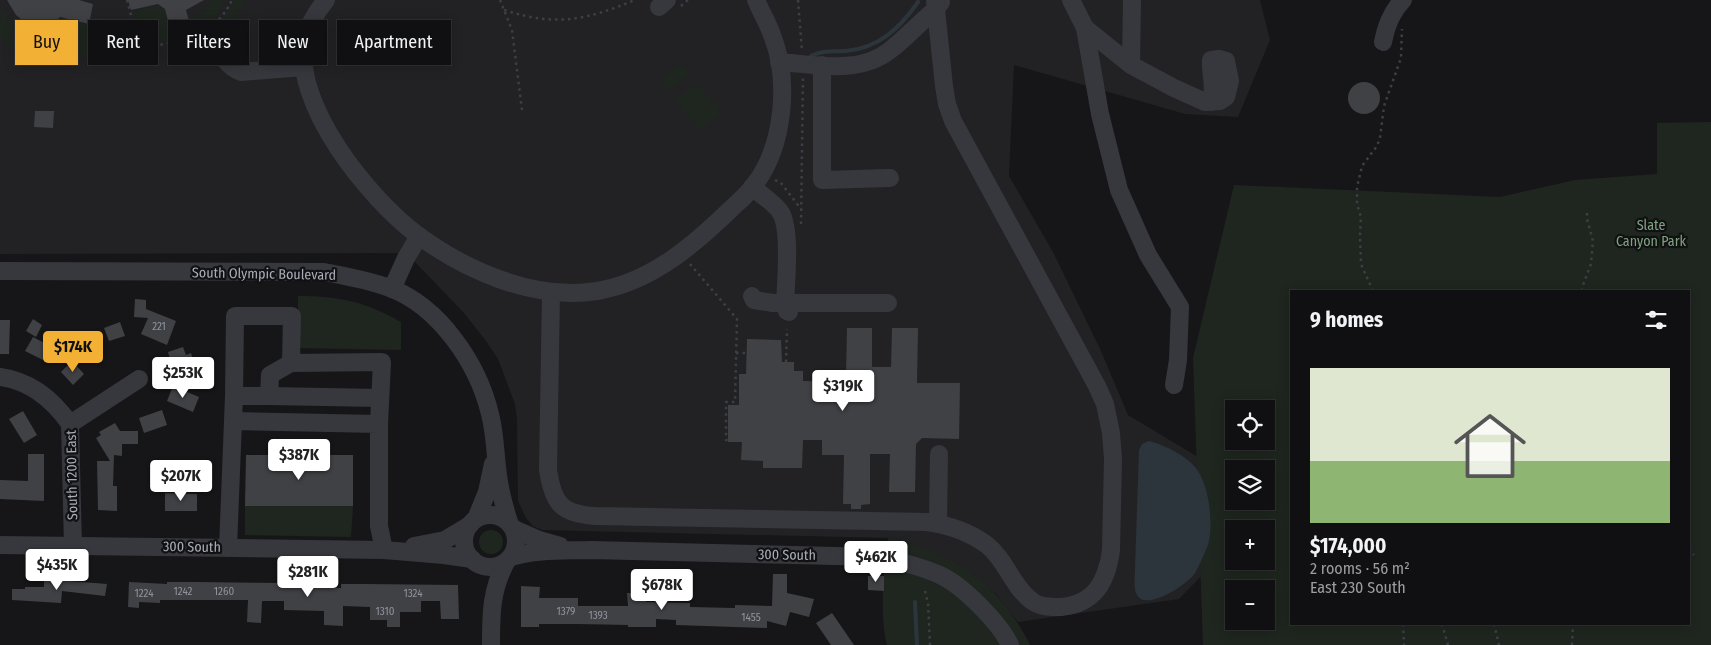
<!DOCTYPE html>
<html lang="en">
<head>
<meta charset="utf-8">
<style>
  body { margin:0; font-family:"Fira Sans Condensed",sans-serif; background:#1e1e20; color:#f1f3f6; height:100vh; display:flex; flex-direction:column; font-size:19px; white-space:nowrap }
  * { box-sizing:border-box; margin:0 }
  p { font-size:16px; color:#9c9d9f }
  .icon { flex:none; width:28px; height:28px; fill:none; stroke:currentColor; stroke-width:2; stroke-linecap:round; stroke-linejoin:round }
  .map { position:relative; flex:1; overflow:hidden }
  .side { position:absolute; left:1290px; top:290px; width:400px; height:335px; display:flex; flex-direction:column; background:#101012; border-radius:0px; box-shadow:0 2px 12px #0003,0 0 0 1px #303032 }
  .side>* { flex:none }
  .banner { position:absolute; left:15px; top:20px; width:475px; height:45px; display:flex; gap:10px }
  .tools { position:absolute; left:1225px; top:400px; display:grid; gap:10px }
  .tools a { display:grid; place-items:center; width:50px; height:50px; border-radius:0px; background:#101012; box-shadow:0 2px 12px #0003,0 0 0 1px #303032; font-size:25px }
  .price { position:absolute; translate:-50% -42px; padding:0 11px; border-radius:5px; background:#fff; color:#222; font-size:16px; line-height:32px; filter:drop-shadow(0 1px 2px #0008) }
  .price::after { content:''; position:absolute; left:50%; top:30px; width:15px; height:11px; margin-left:-8px; background:inherit; clip-path:polygon(0 0,100% 0,50% 100%) }
  .price.on { background:#f2b134; color:#111 }
  ul { padding:0; list-style:none }
  li { display:grid; align-content:center; gap:10px; height:265px; padding:0 20px }
  li+li { border-top:1px solid #303032 }
  li span { display:grid; place-items:center; height:155px; border-radius:0px; color:#555 }
  li>.icon { margin-inline-start:auto }
  span .icon { width:90px; height:90px; fill:#fffc; stroke-width:1 }
  li b { font-size:21px }
  h2 { display:flex; justify-content:space-between; align-items:center; height:60px; padding:0 20px; font-size:21px }
  .chip { padding:0 18px; border-radius:0px; background:#101012; box-shadow:0 2px 12px #0003,0 0 0 1px #303032; font-size:18px; line-height:45px }
  .chip.on { background:#f2b134; color:#111 }
  .map>svg:first-child { display:block }
  .built { fill:#222225 }
  .green { fill:#1e261f; fill-rule:evenodd }
  .water { fill:#2c353c }
  .lines { fill:none; stroke-linecap:round; stroke-linejoin:round }
  .stream { stroke:#2c353c; stroke-width:4 }
  .building { fill:#404145 }
  .path { stroke:#3d3f44; stroke-width:2.5; stroke-dasharray:2.5 4; stroke-linecap:butt }
  .minor { stroke:#37383d; stroke-width:18 }
  .labels { text-anchor:middle; dominant-baseline:central; stroke-width:4.5; stroke-linejoin:round; paint-order:stroke }
  .number-label { font-size:11px; fill:#8e929b }
  .park-label { font-size:14px; fill:#7fa381; stroke:#111113 }
  .street-label { font-size:14px; fill:#a8adb8; stroke:#111113 }
</style>
</head>
<body>
<div class="map">
<svg width="1711" height="645" viewBox="0 0 1711 645">
  <rect width="100%" height="100%" fill="#161618"/>
  <path class="built" d="M0,0H1260L1270,40L1238,117L1185,114L1014,65L1009,176L1053,252L1101,351L1128,415L1203,460L1210,567L1179,599L1018,622L996,594L961,566L888,538L542,530L533,526L526,518L518,501L517,419L515,404L498,359L486,341L464,313L415,262L396,253L0,254Z"/>
  <g class="green">
    <path d="M212,0H226L214,18L194,31L191,18C200,15 207,9 212,0Z"/>
    <path d="M233,0H244C236,22 218,36 198,47V49L174,55L172,45C200,37 221,28 233,0Z"/>
    <path d="M158,5L164,10L173,40L140,46L132,12Z"/>
    <path d="M4,10C7,21 15,28 26,32L21,51L0,38V11Z"/>
    <path d="M60,18L92,26L99,54L52,62L43,61L52,27Z"/>
    <path d="M681,63L690,74L669,91L659,80Z"/>
    <path d="M697,83L722,113L700,130L675,100Z"/>
    <path d="M1711,122V645H1203L1193,358L1234,185L1500,197L1575,180L1657,174V123ZM1291,291H1689V624H1291ZM1234,409H1266V441H1234ZM1234,469H1266V501H1234ZM1234,529H1266V561H1234ZM1234,589H1266V621H1234Z"/>
    <path d="M298,296C339,296 366,302 401,322V350L298,348Z"/>
    <path d="M245,506H353L351,537L245,535Z"/>
    <circle cx="491" cy="542" r="12"/>
    <path d="M888,538C955,553 999,583 1030,645H887C879,615 884,569 888,538Z"/>
  </g>
  <path class="water" d="M1149,441C1164,445 1185,455 1195,467C1209,483 1213,521 1209,541C1207,549 1199,566 1195,573C1188,584 1146,612 1137,595C1133,588 1135,577 1135,569L1139,450L1142,444Z"/>
  <g class="lines">
    <g class="stream">
      <path d="M811,56C823,50 833,52 846,51C879,48 900,28 918,2"/>
      <path d="M915,602L917,645"/>
    </g>
  </g>
  <g class="building">
    <path d="M7,0H79L93,4L89,24L60,17L51,26L42,60L21,55L29,25L16,15Z"/>
    <path d="M128,0H204L186,10L192,32L184,34L185,37L173,40L165,9L158,4L131,10Z"/>
    <circle cx="1364" cy="98" r="16"/>
    <path d="M35,111H54L53,128L34,127Z"/>
    <path d="M135,299L146,300V309L176,321L167,345L141,334L148,318L134,317Z"/>
    <path d="M33,319L42,325L36,337L26,331Z"/>
    <path d="M0,320H10L9,354H0Z"/>
    <path d="M120,322L125,336L109,341L104,328Z"/>
    <path d="M847,328H872V367H891L892,328H918L917,383H960L959,439L922,438L916,444L915,492H889L890,454H870V504L861,505V509H851V504H843L844,455H822V440H803L802,468H763V461L741,460L742,442H728V405H739V374H746L747,339L781,340L782,362H794V371H803V381L840,382L846,376Z"/>
    <path d="M33,337L50,346L43,360L25,351Z"/>
    <path d="M183,347L186,355L191,353L194,362L171,370L167,360L170,359L168,352Z"/>
    <path d="M72,361L84,374L73,385L61,372Z"/>
    <path d="M173,386L199,397L193,412L167,401Z"/>
    <path d="M162,410L167,425L144,433L139,418Z"/>
    <path d="M23,411L37,435L24,443L9,419Z"/>
    <path d="M115,423L120,431H138V444H122V456L114,455L113,486H117V511L98,510L97,461H110L96,438L101,435L99,432Z"/>
    <path d="M28,454H44V501L0,499V480L28,481Z"/>
    <path d="M246,455H353V506H245Z"/>
    <path d="M165,493L197,494V511H165Z"/>
    <path d="M773,574H787V593L814,599L809,617L790,612L786,626L767,621V628L676,625V620L656,619V627H628V625L578,624H539V627H521V586L540,587L539,598H578V606H628L627,593H645L646,602L690,603V607L735,608V605L772,606Z"/>
    <path d="M868,576H884V591L868,590Z"/>
    <path d="M44,579L107,584L105,596L62,591L61,603L12,600V589H25V587H44Z"/>
    <path d="M129,582L167,584V582H196L281,583V586L307,587V584H321V587L341,588V584H365L458,585L459,619H441L440,601H421V612H400V627H387V620H370V607L343,606V626L324,625V611L284,610V601H262L261,623L247,622L248,600H160V603L139,602V608L128,607Z"/>
    <path d="M832,613L854,645H831L816,623Z"/>
  </g>
  <g class="lines">
    <g class="path">
      <path d="M127,0L140,49C176,41 214,39 232,0"/>
      <path d="M500,0L512,30L522,110"/>
      <path d="M798,0L802,51"/>
      <path d="M681,6L688,0"/>
      <path d="M504,10C556,27 586,20 635,0"/>
      <path d="M775,180L781,183L801,209"/>
      <path d="M801,224L803,77"/>
      <path d="M690,264L737,319L735,402H726V440H728"/>
      <path d="M1373,291L1361,264L1360,236L1361,217L1357,204V187L1362,166L1377,146L1380,138L1384,106L1401,58L1402,29"/>
      <path d="M1582,291L1583,285L1591,264L1593,241L1587,219V209"/>
      <path d="M736,353H747"/>
      <path d="M786,362L787,329"/>
      <path d="M1689,549L1694,555"/>
      <path d="M925,591L928,603L930,645"/>
      <path d="M1403,624L1404,645"/>
      <path d="M1442,624L1448,645"/>
      <path d="M1494,624L1499,645"/>
      <path d="M1572,645L1573,624"/>
    </g>
    <g class="minor">
      <path d="M326,0C317,11 309,24 305,38C290,103 370,200 419,236C467,271 535,301 597,291C652,282 695,244 734,206C741,200 749,192 755,184C784,145 790,80 772,35C768,23 761,12 756,0"/>
      <path d="M1071,0L1085,28L1100,114L1119,190L1148,255L1180,307L1178,360L1174,385"/>
      <path d="M659,7L667,0"/>
      <path d="M1085,28L1131,65L1174,88L1205,102L1220,101L1226,97L1230,81L1226,61L1219,59L1211,60C1210,75 1216,87 1211,102"/>
      <path d="M1383,42C1386,26 1391,12 1403,0"/>
      <path d="M217,48C224,59 229,67 241,72L304,67"/>
      <path d="M779,62C814,64 858,75 889,51C905,39 919,23 935,10L941,2"/>
      <path d="M822,65V180L890,178"/>
      <path d="M1131,65L1132,0"/>
      <path d="M752,187C761,195 775,203 781,213C791,230 786,282 785,303H888"/>
      <path d="M0,271L324,272C346,276 368,280 390,288C440,307 478,364 490,414C496,437 495,459 499,482C501,495 505,509 509,522"/>
      <path d="M392,289L406,258L419,236"/>
      <path d="M551,292L548,470C553,503 561,514 595,516L927,522C949,525 968,531 987,545C1006,560 1012,586 1032,601C1039,607 1051,607 1061,607C1095,604 1107,581 1111,550L1113,458L1111,433L1105,404L1097,386L953,121L947,104L944,86L935,0"/>
      <path d="M752,296L754,300L773,303H785L787,311L789,312"/>
      <path d="M0,377C30,381 53,400 70,424"/>
      <path d="M234,396L235,316H292L291,363"/>
      <path d="M269,396L380,398"/>
      <path d="M233,421L234,396H269L270,375L291,363L382,362L379,424"/>
      <path d="M70,424L73,546"/>
      <path d="M70,424L139,379"/>
      <circle cx="490" cy="541" r="26"/>
      <path d="M476,519L487,492L493,464"/>
      <path d="M938,524L939,454"/>
      <path d="M514,529L539,540L560,546"/>
      <path d="M0,545L384,550L444,555L472,559"/>
      <path d="M414,546L445,540L470,525"/>
      <path d="M228,548L233,421L379,424V526L384,550"/>
      <path d="M511,557C537,549 565,551 592,550L877,557C898,561 920,566 940,575C962,585 1000,623 1010,645"/>
      <path d="M491,645C491,613 491,591 506,562"/>
    </g>
  </g>
  <g class="labels">
    <g class="number-label">
      <text x="159" y="326">221</text>
      <text x="183" y="591">1242</text>
      <text x="224" y="591">1260</text>
      <text x="144" y="593">1224</text>
      <text x="413" y="593">1324</text>
      <text x="385" y="611">1310</text>
      <text x="566" y="611">1379</text>
      <text x="598" y="615">1393</text>
      <text x="751" y="617">1455</text>
    </g>
    <g class="park-label">
      <text x="1651" y="225">Slate<tspan x="1651" dy="16">Canyon Park</tspan></text>
    </g>
    <g class="street-label">
      <text transform="translate(264 274) rotate(1)">South Olympic Boulevard</text>
      <text transform="translate(72 475) rotate(-91)">South 1200 East</text>
      <text transform="translate(192 547) rotate(1)">300 South</text>
      <text transform="translate(787 555) rotate(1)">300 South</text>
    </g>
  </g>
</svg>
<div class="tools">
<a><svg class="icon" aria-label="locate" viewBox="0 0 24 24"><circle cx="12" cy="12" r="6"/><path d="M12 2v4M12 18v4M2 12h4M18 12h4"/></svg></a>
<a><svg class="icon" aria-label="layers" viewBox="0 0 24 24"><path d="M12 4l9 5-9 5-9-5zM3 14l9 5 9-5"/></svg></a>
<a>+</a>
<a>−</a>
</div>
<b class="price on" style="left:73px;top:373px">$174K</b>
<b class="price" style="left:183px;top:399px">$253K</b>
<b class="price" style="left:843px;top:412px">$319K</b>
<b class="price" style="left:299px;top:481px">$387K</b>
<b class="price" style="left:181px;top:502px">$207K</b>
<b class="price" style="left:876px;top:583px">$462K</b>
<b class="price" style="left:57px;top:591px">$435K</b>
<b class="price" style="left:308px;top:598px">$281K</b>
<b class="price" style="left:662px;top:611px">$678K</b>
<div class="banner">
<a class="chip on">Buy</a>
<a class="chip">Rent</a>
<a class="chip">Filters</a>
<a class="chip">New</a>
<a class="chip">Apartment</a>
</div>
<section class="side">
<h2>9 homes<svg class="icon" aria-label="filters" viewBox="0 0 24 24"><path d="M4 7h16M4 17h16"/><circle cx="9" cy="7" r="2"/><circle cx="15" cy="17" r="2"/></svg></h2>
<ul>
<li><span style="background:linear-gradient(#dfe7d0 60%,#8fb573 0)"><svg class="icon" aria-label="home" viewBox="0 0 24 24"><path d="M3 11l9-7 9 7M6 9v11h12V9"/></svg></span><div><b>$174,000</b><p>2 rooms · 56 m²</p><p>East 230 South</p></div></li>
</ul>
</section>
</div>
</body>
</html>
